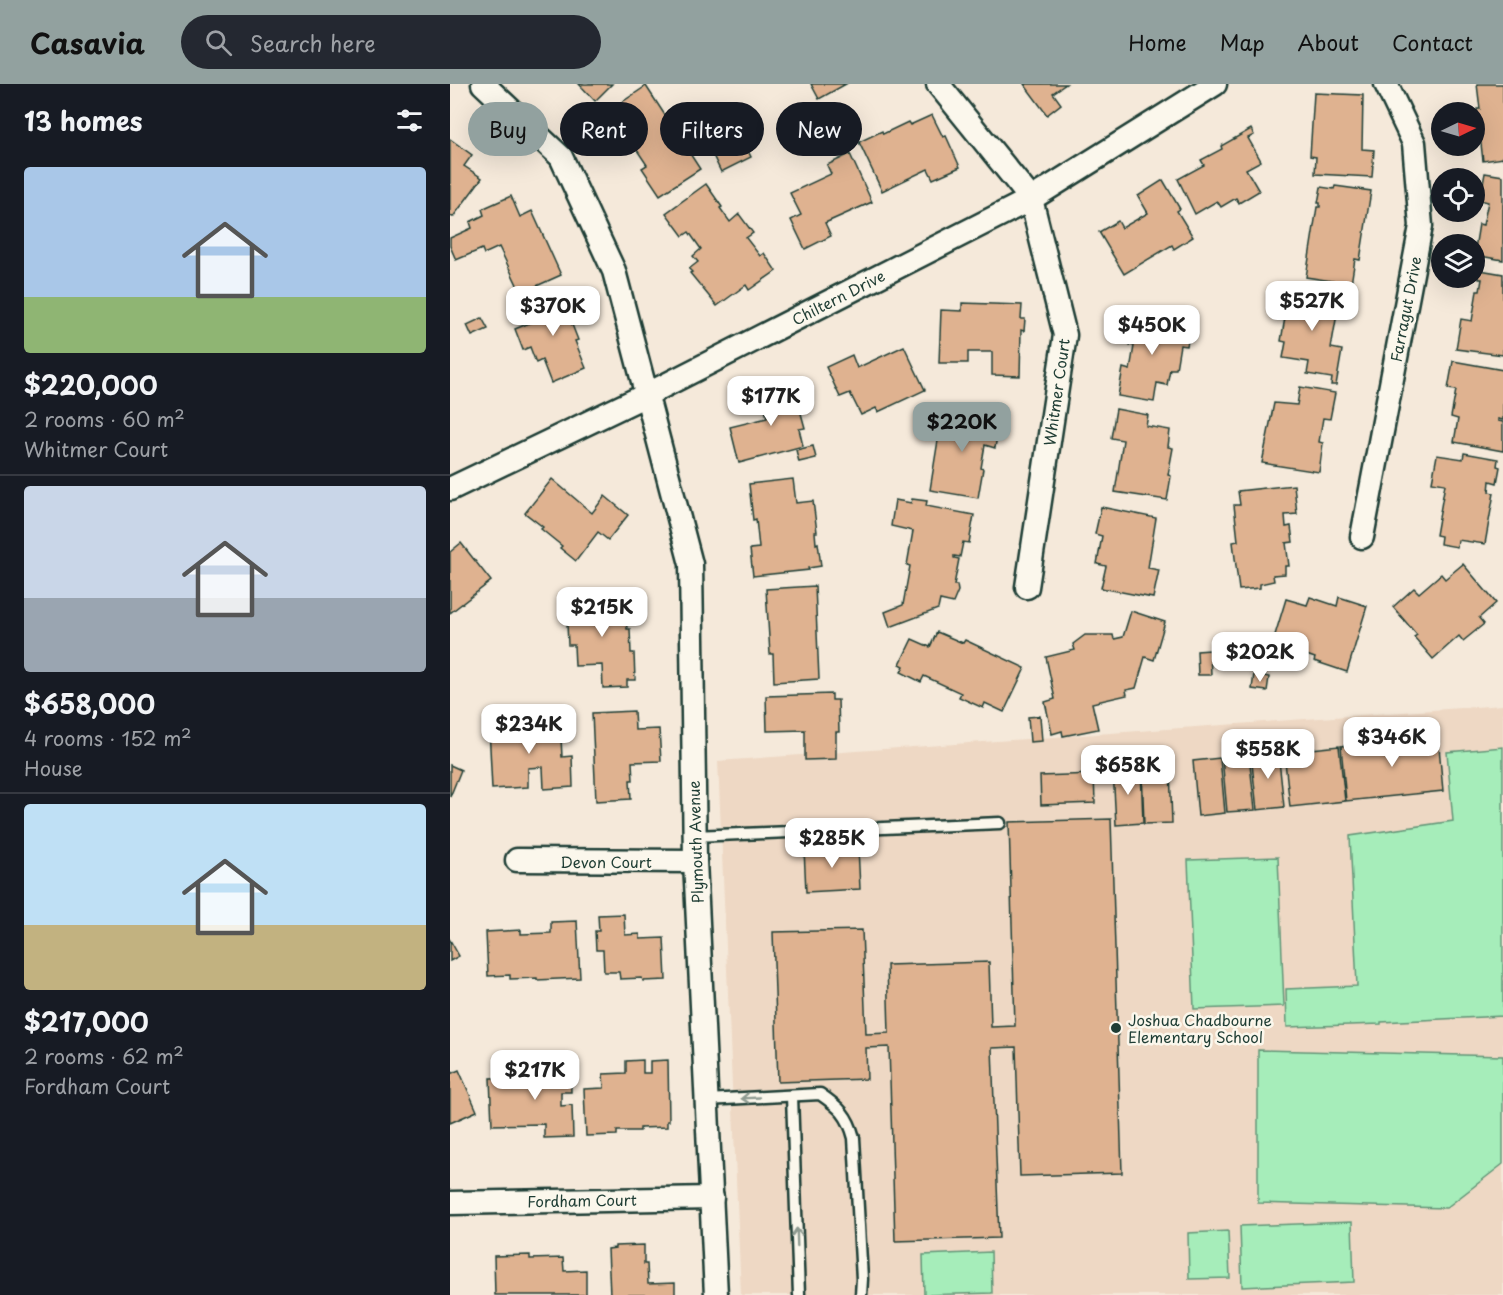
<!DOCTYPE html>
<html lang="en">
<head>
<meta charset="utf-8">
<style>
  body { margin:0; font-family:"Playpen Sans",sans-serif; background:#242831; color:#f1f3f6; height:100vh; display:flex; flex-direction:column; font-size:22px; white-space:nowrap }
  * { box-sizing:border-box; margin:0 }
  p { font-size:20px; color:#9ea1a6 }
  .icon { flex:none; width:33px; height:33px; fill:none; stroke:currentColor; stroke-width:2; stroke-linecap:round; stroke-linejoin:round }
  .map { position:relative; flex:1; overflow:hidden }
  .drawer { display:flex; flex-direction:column; background:#171b24; width:450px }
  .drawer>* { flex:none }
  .guide { position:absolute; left:18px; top:18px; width:570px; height:54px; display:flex; gap:12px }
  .needle { width:39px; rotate:85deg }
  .controls { position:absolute; left:981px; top:18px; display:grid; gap:12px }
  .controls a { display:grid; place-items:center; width:54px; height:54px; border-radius:50%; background:#171b24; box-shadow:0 6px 24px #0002; font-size:30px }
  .price { position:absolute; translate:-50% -51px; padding:0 14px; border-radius:12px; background:#fff; color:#222; font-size:20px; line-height:39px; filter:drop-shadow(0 2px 3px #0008) }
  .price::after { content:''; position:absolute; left:50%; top:36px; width:18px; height:14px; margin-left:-9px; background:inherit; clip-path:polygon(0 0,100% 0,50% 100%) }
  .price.current { background:#92a19f; color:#111 }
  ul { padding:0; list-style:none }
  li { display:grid; align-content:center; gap:12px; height:318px; padding:0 24px }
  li+li { border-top:2px solid #363941 }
  li span { display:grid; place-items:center; height:186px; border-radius:6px; color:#555 }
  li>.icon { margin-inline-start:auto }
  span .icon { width:108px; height:108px; fill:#fffc; stroke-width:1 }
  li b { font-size:26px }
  h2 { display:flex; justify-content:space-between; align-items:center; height:72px; padding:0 24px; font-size:26px }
  .chip { padding:0 21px; border-radius:27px; background:#171b24; box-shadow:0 6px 24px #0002; font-size:21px; line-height:54px }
  .chip.current { background:#92a19f; color:#111 }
  header { display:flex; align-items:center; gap:36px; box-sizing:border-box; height:84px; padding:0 30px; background:#92a19f; color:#111 }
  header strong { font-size:28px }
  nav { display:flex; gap:33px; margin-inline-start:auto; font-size:21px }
  .search { width:420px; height:54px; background:#242831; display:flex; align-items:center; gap:15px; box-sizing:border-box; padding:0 21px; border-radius:33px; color:#9ea1a6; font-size:22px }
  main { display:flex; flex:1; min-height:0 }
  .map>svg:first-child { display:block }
  .built { fill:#eed8c4 }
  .green { fill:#a6edba; stroke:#629577; stroke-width:1.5 }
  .building { fill:#dfb290; stroke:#1f3d34; stroke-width:1.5 }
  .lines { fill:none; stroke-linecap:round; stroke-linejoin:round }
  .lane-casing { stroke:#1f3d34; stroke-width:15 }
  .street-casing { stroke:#1f3d34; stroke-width:27 }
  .lane { stroke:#fbf7ec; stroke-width:10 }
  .street { stroke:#fbf7ec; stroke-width:22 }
  .oneway { stroke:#8d9a90 }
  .poi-dot { fill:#1f3d34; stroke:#fbf7ec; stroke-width:2 }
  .labels { text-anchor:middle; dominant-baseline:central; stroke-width:5; stroke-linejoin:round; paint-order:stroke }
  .street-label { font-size:15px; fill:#1f3d34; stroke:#fbf7ec }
  .poi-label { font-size:15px; fill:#1f3d34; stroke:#fbf7ec; text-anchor:start }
</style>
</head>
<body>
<header>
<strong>Casavia</strong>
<div class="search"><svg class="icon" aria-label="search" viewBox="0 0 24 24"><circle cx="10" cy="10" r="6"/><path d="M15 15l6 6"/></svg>Search here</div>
<nav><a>Home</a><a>Map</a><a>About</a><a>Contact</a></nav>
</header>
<main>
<section class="drawer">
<h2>13 homes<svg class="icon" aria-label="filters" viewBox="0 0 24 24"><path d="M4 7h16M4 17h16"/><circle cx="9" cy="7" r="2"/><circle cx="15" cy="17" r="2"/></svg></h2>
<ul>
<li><span style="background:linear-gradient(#a9c7e8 70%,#8fb573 0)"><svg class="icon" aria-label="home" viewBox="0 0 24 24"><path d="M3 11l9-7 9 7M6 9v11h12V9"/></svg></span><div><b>$220,000</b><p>2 rooms · 60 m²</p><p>Whitmer Court</p></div></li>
<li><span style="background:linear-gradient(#c9d6e8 60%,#9aa5b1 0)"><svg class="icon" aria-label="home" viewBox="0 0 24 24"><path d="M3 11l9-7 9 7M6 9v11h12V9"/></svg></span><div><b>$658,000</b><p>4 rooms · 152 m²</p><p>House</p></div></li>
<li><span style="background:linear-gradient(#bfe0f5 65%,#c2b280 0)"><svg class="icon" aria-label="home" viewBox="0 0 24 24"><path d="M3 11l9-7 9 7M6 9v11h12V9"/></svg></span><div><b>$217,000</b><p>2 rooms · 62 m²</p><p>Fordham Court</p></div></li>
</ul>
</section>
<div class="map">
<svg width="1053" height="1211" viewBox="0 0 1053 1211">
  <rect width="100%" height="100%" fill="#f5e9da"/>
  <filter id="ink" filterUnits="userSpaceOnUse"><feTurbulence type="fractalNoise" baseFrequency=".0167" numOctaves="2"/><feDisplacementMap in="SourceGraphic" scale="12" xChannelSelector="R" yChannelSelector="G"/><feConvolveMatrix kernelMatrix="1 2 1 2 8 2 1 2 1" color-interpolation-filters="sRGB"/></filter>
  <g filter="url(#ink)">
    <path class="built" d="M1053,621V1211H291L268,677Z"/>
    <g class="green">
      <path d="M1053,663V932L931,938V940L837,943L836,905L907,902L900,752L1003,737L997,668Z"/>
      <path d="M828,773L834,922L744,925L738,776Z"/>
      <path d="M808,966L1053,972V1080L996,1124L808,1119Z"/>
      <path d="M902,1138L904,1198L792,1203L790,1142Z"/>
      <path d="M778,1147L780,1194L739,1195L738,1149Z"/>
      <path d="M541,1168L542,1209L474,1211L473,1171Z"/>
    </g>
    <g class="building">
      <path d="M129,0H162L145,17Z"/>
      <path d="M361,0H396L369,15Z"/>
      <path d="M574,0H616L603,9L611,20L597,31Z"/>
      <path d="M1027,0H1053V74L1033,77L1027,25H1030Z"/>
      <path d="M196,2L250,85L210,111L192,84L197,81L183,60L178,63L156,29Z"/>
      <path d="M864,9L913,11L912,65L924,66L922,93L865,90L866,73L860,72Z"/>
      <path d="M482,31L493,53L496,52L510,83L483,95L478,85L432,107L409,58L432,47L433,50L458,38L460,41Z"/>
      <path d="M801,45L804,51L798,54L811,77L796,85L809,107L789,119L786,114L771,123L767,117L745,130L728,95L754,81L751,76L772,65L771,62Z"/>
      <path d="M288,46L301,73L271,88L258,61Z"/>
      <path d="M0,55L22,71L14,82L32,94L3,133L0,132Z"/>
      <path d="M400,70L422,118L375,139L381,152L355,165L341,136L351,131L340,109L381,90L377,81Z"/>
      <path d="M1035,89L1053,92V176L1024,171L1029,140L1033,141L1038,118L1030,116Z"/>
      <path d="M713,96L730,125L727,127L743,153L724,165L722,161L674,190L649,148L668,137L672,144L698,129L688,112Z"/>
      <path d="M256,100L272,123L270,124L280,138L289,130L303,149L296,154L310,172L314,169L326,187L299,206L296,201L267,222L240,189L242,188L239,185L248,178L243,172L251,165L239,148L233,152L216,129Z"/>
      <path d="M885,102L921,107L910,176L905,175L901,200L856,193L867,123H870V119H868L871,103L884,105Z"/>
      <path d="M61,112L70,133L82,127L111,191L71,209L49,163L34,170L32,165L6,176L0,162V154L22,144L20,138L34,131L32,125Z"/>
      <path d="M1030,186L1053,190V271L1006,265L1011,235L1022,237L1027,207H1030L1032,195H1029Z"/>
      <path d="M840,204L890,213L881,264L892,266L886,301H881L882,294L857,290L859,278L833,274L836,258L831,257Z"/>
      <path d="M116,206L126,230L119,233L128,256L125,257L136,284L101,299L92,276L86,279L80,263L73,266L65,245L89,235L82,220Z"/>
      <path d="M512,219L572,221L571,235H575L574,247L571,246L570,292L542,291V268H518V279H489L491,226L512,227Z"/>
      <path d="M685,231L741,241L737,262L730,261L726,285H720L717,301L707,299L704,318L668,312L673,284L680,286L684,262L679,261Z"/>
      <path d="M32,234L38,245L22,252L17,241Z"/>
      <path d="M454,262L475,306L428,328L426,324L411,331L400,309L390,313L376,283L402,271L407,284Z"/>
      <path d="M1003,277L1053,286V336L1048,335V337L1053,338V367L1004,358L1008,335L1001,333L1006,306L998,305Z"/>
      <path d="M340,298L346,323L349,322L355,344L349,345L353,362L289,379L280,343L317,334L311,306Z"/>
      <path d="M850,303L885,309L880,335L873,334L869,358L873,359L869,388L812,379L824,319L847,321Z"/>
      <path d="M666,325L698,331L696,342L720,346L718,363L723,364L718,391L721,392L717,416L665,408L673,356L661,354Z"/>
      <path d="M545,327L551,328L545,364L535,361L531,384L533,385L528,414L480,406L489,350H486L490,329L521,334L522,330L544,334Z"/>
      <path d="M363,362L366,374L349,378L346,366Z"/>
      <path d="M1014,369L1048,375L1047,382L1050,383L1047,399L1040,397L1039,408L1044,409L1035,460L1008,456L1007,463L990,460L991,452L986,451L995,400L982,398L987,371L1013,375Z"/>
      <path d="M102,395L142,429L155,412L178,431L158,456L148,448L126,477L110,464L112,462L91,445L93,443L75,429Z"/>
      <path d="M343,395L346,419L363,417L367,448H365L366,460L368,459L371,482L358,484L359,486L303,492L300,465L309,464L306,435L303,436L299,400Z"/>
      <path d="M844,401L847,430L835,431L836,443L841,442L843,458L836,459L839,482H835V490L823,491L824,497L810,500V504L789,506L783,458L788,457L784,421H790L788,407Z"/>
      <path d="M462,415L477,417L476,422L524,431L519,459L513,458L510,473L504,472V474L509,475L504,501H507L508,507L503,519L490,516L488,525L440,543L435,528L453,521L460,482L457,481L463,447L441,442L445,416L461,419Z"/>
      <path d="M651,423L706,434L698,484L709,486L703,514L651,504L656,482L647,480L652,452L645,450Z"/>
      <path d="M11,459L41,497L0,529V468Z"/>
      <path d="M1013,480L1046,519L1029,534L1034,540L1013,557L1009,552L983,575L964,553L967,551L943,523L964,504L969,509L991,490L995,495Z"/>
      <path d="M365,502L369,595L324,598L323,570H320L316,505Z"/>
      <path d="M152,507V517L175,516L177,545H180L181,569H184L185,596H177V603L153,604L152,581L125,582L124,561H118L116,518L135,517V508Z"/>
      <path d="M860,513L887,522L889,513L917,522L897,588L864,577L865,574L848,568V572L821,564L836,515L857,521Z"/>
      <path d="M681,527L715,538L704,576L695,573L686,604L676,606L677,611L642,619L648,645L613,652L612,647L602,650L595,618L605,615L596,573L625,566L623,560L635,551H663L664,555L673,553Z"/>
      <path d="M487,548L513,559L515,556L575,584L554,628L535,619L533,624L509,613L511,609L474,592L471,598L451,588L454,582L450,580L462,555L480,563Z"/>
      <path d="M760,566L761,591H748L747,567Z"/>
      <path d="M804,590L819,593L817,607L802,605Z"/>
      <path d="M382,610V616H388L389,648H386V675L355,676V646L317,647L316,612Z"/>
      <path d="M184,627L185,646L209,645L211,677L182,678L183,696H180L181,715L146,717L142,629Z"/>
      <path d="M590,632L592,657L580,658L578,633Z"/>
      <path d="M110,636L112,673L122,672L123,703L94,705L93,683L78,684V703L42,705L39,643L64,642V639Z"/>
      <path d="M988,652L993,707L896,717L891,662Z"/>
      <path d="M889,662L895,717L840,723L834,668Z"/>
      <path d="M828,667L834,723L807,726L801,670Z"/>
      <path d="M799,671L805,726L777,728L772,673Z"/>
      <path d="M770,674L775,729L748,732L743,677Z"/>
      <path d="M0,681L11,686L0,713Z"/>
      <path d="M691,684L693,739L666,741L663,685Z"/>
      <path d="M720,684L722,739L694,740L692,685Z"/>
      <path d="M644,690L645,719L591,721L590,692Z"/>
      <path d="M661,735L672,1089L570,1092L566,963L542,964L549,1154L445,1157L439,963L416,964L417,995L328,998L323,848L412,846L416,950L439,949L437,881L539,878L541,943L565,942L559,738Z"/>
      <path d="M408,763L410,805L356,808L354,765Z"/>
      <path d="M174,830L175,851L190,850V855L214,854L216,896L193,897L192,894L170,895L169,888H154L153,866H146L145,847H149L148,831Z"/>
      <path d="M127,837L130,894L87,896V894L60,895V891L38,892L36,848L71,846V850L101,849V838Z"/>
      <path d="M0,856L9,872L0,877Z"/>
      <path d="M193,976V989H200V977L218,976L219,1037H217V1043L190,1044V1047H167V1051L136,1052L134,1005L154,1004L153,990L176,989V977Z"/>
      <path d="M120,980L121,1008H111V1022L122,1021L123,1053L94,1054V1040L42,1041L40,994L89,993V981Z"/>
      <path d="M9,986L27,1027L0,1039V990Z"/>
      <path d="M194,1161V1180H197L198,1200L225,1199V1211H160L158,1165L165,1164V1162Z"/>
      <path d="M80,1171V1175L113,1174L114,1187L136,1186V1211H45L44,1172Z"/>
    </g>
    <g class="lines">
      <defs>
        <g id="lane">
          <path d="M244,752L550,739"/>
          <path d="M342,1012L349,1211"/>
          <path d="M257,1016L370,1010C389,1023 398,1031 404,1054L412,1195L411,1211"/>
        </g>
        <g id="street">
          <path d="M33,0L111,73L164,187L241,480L245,777L266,1211"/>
          <path d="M488,0L581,115L615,251L577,503"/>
          <path d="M0,405L198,310L581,115L765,0"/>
          <path d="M912,453L971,142L964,59L936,0"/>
          <path d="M67,776L245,777"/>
          <path d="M1,1119L262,1114"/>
        </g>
      </defs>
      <use href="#lane" class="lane-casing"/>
      <use href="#street" class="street-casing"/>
      <use href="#lane" class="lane"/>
      <use href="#street" class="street"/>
    </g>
    <defs><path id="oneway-shaft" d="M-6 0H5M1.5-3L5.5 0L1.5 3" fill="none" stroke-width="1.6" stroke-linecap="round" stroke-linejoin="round" transform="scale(1.5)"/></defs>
    <g class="oneway">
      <use href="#oneway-shaft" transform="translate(300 1014) rotate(177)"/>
      <use href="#oneway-shaft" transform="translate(347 1153) rotate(-92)"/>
    </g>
  </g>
  <circle class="poi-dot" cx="666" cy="944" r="6"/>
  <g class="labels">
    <g class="street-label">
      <text transform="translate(388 213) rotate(-27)">Chiltern Drive</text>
      <text transform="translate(955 225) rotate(-79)">Farragut Drive</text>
      <text transform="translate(606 308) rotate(-82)">Whitmer Court</text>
      <text transform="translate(245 758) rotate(-92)">Plymouth Avenue</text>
      <text x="156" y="777">Devon Court</text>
      <text transform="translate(132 1116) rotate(-1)">Fordham Court</text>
    </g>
    <g class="poi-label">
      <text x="678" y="935">Joshua Chadbourne<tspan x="678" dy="17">Elementary School</tspan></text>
    </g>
  </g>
</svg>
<div class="controls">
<a><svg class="needle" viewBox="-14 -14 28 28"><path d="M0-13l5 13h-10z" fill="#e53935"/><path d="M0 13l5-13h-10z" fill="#9ea1a6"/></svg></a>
<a><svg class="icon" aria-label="locate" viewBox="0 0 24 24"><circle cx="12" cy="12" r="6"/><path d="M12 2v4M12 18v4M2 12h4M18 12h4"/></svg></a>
<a><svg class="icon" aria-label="layers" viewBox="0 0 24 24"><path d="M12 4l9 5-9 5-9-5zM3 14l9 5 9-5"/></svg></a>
</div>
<b class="price" style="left:862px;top:248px">$527K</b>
<b class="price" style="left:103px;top:253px">$370K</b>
<b class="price" style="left:702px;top:272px">$450K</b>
<b class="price" style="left:321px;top:343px">$177K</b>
<b class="price current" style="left:512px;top:369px">$220K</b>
<b class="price" style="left:152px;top:554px">$215K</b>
<b class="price" style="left:810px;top:599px">$202K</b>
<b class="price" style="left:79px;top:671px">$234K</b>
<b class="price" style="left:942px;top:684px">$346K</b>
<b class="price" style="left:818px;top:696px">$558K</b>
<b class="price" style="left:678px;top:712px">$658K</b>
<b class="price" style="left:382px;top:785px">$285K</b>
<b class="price" style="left:85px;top:1017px">$217K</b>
<div class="guide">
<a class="chip current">Buy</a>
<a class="chip">Rent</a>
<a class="chip">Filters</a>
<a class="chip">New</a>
</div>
</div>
</main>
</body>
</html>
